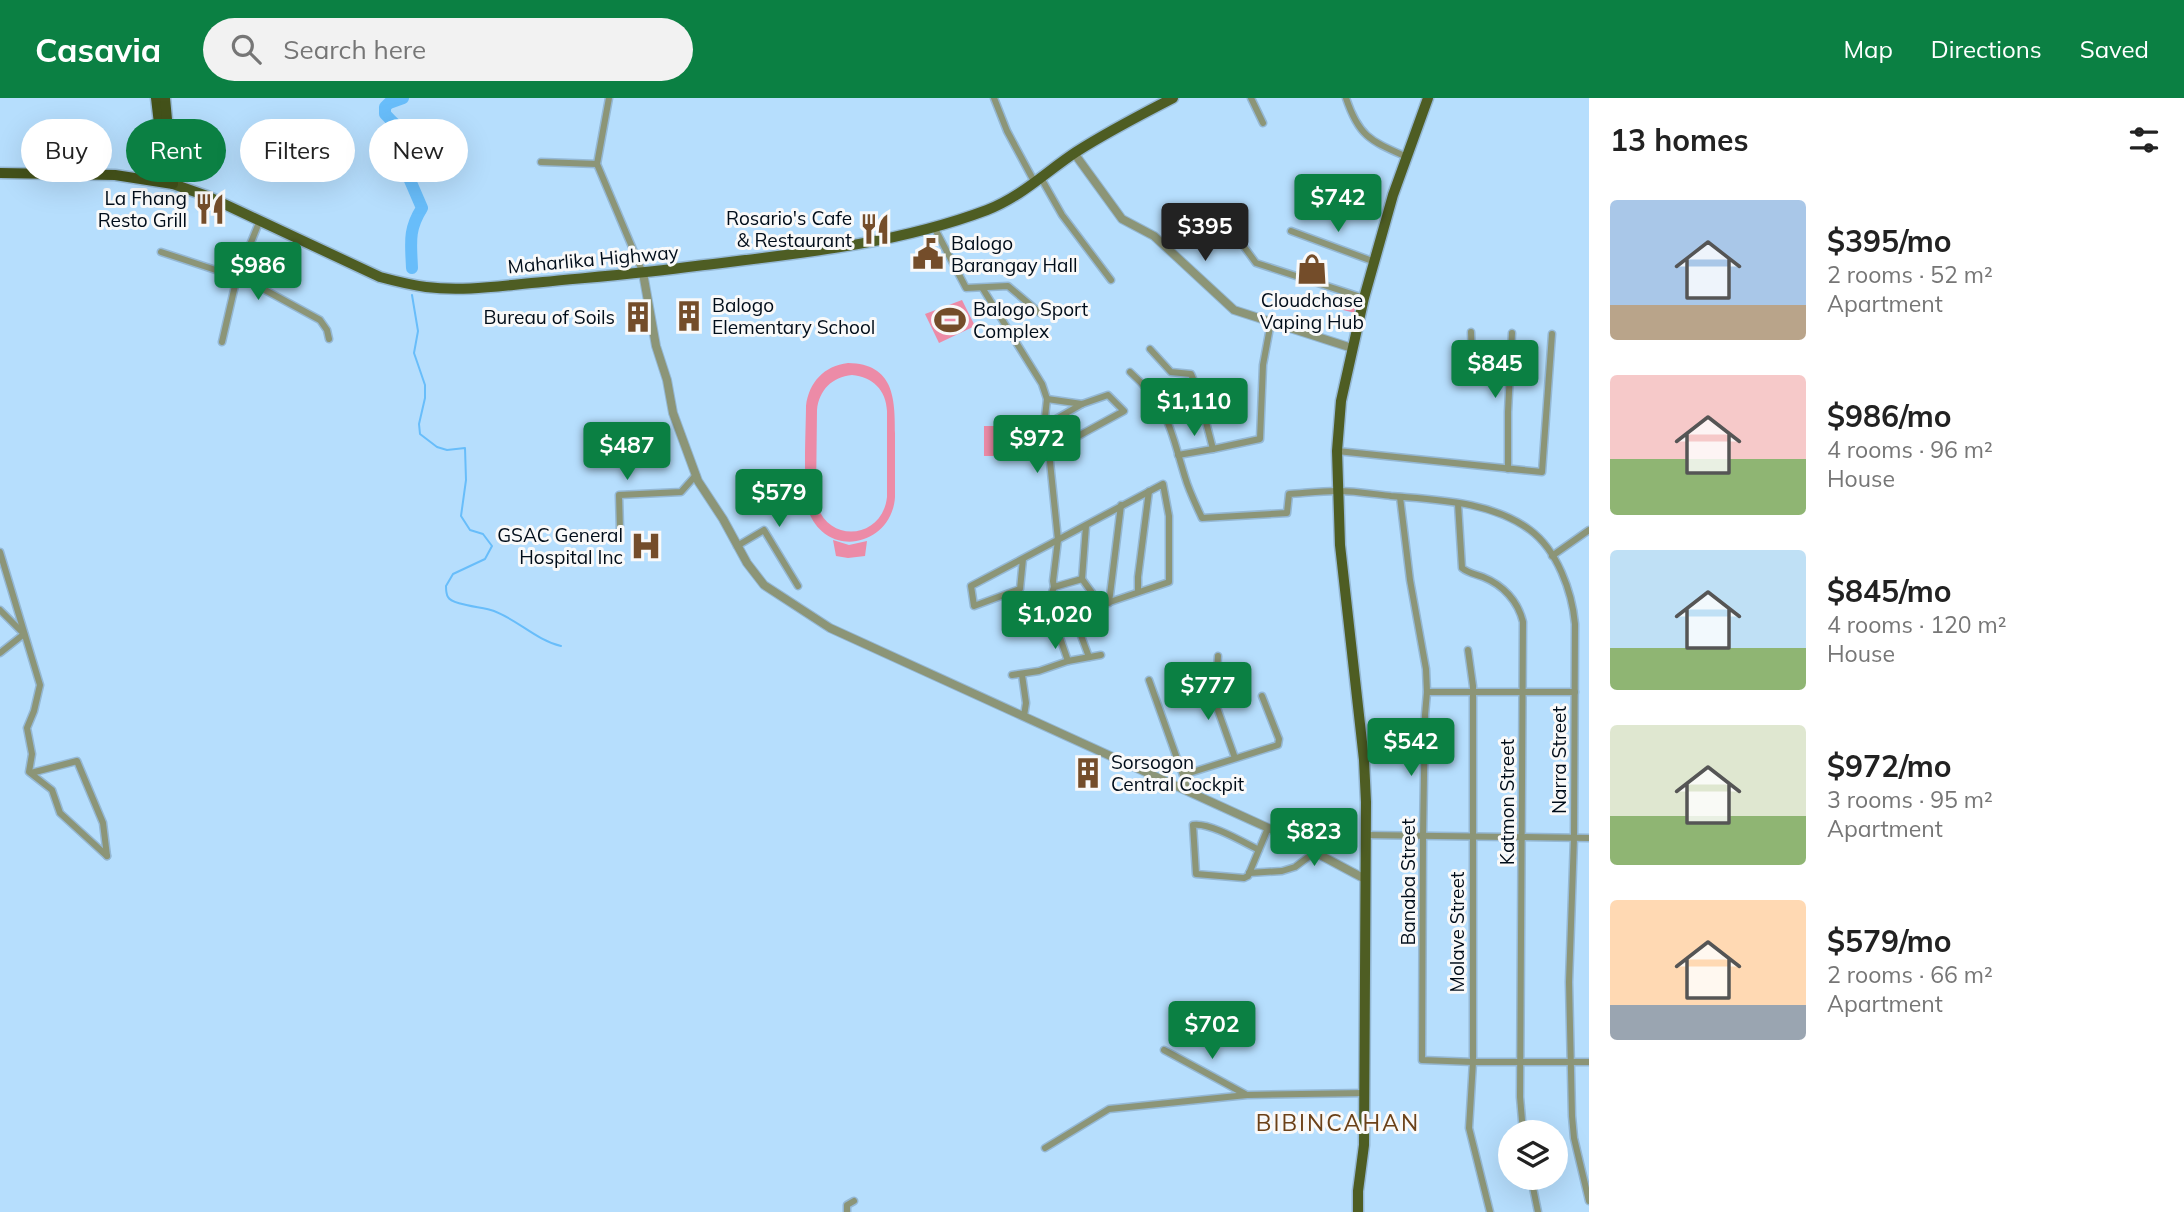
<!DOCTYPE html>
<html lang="en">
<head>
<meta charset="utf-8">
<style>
  body { margin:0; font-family:Mulish,sans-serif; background:#f2f2f2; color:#222; height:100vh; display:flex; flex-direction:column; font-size:26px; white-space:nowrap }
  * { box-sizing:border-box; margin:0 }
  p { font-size:23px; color:#767676 }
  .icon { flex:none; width:38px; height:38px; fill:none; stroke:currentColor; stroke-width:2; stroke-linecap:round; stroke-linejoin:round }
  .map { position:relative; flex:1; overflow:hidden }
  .details { display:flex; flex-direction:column; background:#fff; width:595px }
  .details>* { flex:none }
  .hud { position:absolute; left:21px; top:21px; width:665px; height:63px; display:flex; gap:14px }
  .buttons { position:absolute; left:1498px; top:1022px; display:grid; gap:14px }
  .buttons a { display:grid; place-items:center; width:70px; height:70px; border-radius:50%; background:#fff; box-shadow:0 7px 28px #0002; font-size:35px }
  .price { position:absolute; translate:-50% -60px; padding:0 16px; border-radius:7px; background:#0b8043; color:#fff; font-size:23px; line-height:46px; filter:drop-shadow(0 2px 4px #0008) }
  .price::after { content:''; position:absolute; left:50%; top:42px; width:21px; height:16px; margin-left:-10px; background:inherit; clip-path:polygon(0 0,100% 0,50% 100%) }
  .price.selected { background:#222; color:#fff }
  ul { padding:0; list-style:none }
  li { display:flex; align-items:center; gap:21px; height:175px; padding:0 21px }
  li span { display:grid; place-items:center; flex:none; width:196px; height:140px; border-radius:7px; color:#555 }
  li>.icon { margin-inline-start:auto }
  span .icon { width:84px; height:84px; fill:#fffc; stroke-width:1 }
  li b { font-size:30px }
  h2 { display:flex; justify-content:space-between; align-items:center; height:84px; padding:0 21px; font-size:30px }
  .tag { padding:0 24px; border-radius:32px; background:#fff; box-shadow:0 7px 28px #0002; font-size:24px; line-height:63px }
  .tag.selected { background:#0b8043; color:#fff }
  header { display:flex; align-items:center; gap:42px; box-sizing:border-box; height:98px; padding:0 35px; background:#0b8043; color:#fff }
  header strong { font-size:33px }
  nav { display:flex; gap:38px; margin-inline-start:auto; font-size:24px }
  .search { width:490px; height:63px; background:#f2f2f2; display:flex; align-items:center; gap:18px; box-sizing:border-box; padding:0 24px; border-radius:38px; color:#767676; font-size:26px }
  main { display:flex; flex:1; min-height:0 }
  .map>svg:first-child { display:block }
  .green { fill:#ec8ba7; fill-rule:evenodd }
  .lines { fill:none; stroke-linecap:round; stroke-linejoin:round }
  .stream { stroke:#68bdfa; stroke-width:2 }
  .river { stroke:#68bdfa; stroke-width:12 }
  .minor-casing { stroke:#95b8d4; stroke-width:9 }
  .tertiary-casing { stroke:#95b8d4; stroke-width:10 }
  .primary-casing { stroke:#95b8d4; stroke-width:13 }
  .trunk-casing { stroke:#95b8d4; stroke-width:13 }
  .minor { stroke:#8c9577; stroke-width:6 }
  .tertiary { stroke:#8c9577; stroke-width:8 }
  .primary { stroke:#4e5d23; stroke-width:10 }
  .trunk { stroke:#44521a; stroke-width:10 }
  .labels { text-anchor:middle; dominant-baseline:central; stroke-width:6; stroke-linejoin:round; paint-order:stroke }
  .poi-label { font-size:19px; fill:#000d1a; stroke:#f9f9f9; text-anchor:end }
  .street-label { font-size:19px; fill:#000d1a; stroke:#f9f9f9 }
  .quarter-label { font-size:23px; letter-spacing:2px; fill:#6b4118; stroke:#f9f9f9 }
</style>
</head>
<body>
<header>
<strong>Casavia</strong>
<div class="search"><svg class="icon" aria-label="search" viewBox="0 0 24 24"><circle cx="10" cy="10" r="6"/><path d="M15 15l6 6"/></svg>Search here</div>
<nav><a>Map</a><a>Directions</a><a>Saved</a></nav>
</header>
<main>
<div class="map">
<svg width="1589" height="1114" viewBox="0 0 1589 1114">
  <rect width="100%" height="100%" fill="#b6defd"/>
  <g class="green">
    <path d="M1343,196L1359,200L1355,215L1339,211Z"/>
    <path d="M962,202L975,228L939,245L925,216Z"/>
    <path d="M848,265C896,266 895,303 895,340C895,360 895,379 895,399C892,446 831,462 810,417C802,399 806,332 806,308C809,284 824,268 848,265ZM852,277C873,279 886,292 887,313V399C882,445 820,445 816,399L817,312C819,292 832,279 852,277Z"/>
    <rect x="984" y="328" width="40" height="30"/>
    <path d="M833,442L849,447L867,443L865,458L848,460L836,458Z"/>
  </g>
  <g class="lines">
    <path class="stream" d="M412,197L418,233L414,255L425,287V300L419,326L420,336L437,349L447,352L465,350L466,382L461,418L470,432L483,436L492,448L485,461L453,476L446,488C446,492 446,496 448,499C452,507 483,509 494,513C518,522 536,542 561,548"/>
    <path class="river" d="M403,0L389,5L385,9V16C399,31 411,43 433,41L434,45C427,58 414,66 409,80L422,110C408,132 411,145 412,170"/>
    <defs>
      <g id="minor">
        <path d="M609,0L597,66L643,175"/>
        <path d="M994,0L1007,33L1035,85"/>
        <path d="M1251,0L1263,25"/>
        <path d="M1346,0C1359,39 1371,43 1407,59"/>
        <path d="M541,64L597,66"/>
        <path d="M1041,80L1062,117L1111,182"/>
        <path d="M1224,113L1231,131L1256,165L1364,200"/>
        <path d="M934,129L966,190L1008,188L1040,215"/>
        <path d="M1291,133L1375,164"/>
        <path d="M161,154L237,179"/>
        <path d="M238,175L265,192L320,222L327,232L329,241"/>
        <path d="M983,191L1042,286L1047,301L1044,328L1049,354L1058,442L1053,483L1054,489L1048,505L1068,563"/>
        <path d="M1471,234L1472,258L1511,266"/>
        <path d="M222,244L237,179L260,122"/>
        <path d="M1150,251L1171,274L1191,276L1198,293L1213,351L1260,341L1263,267L1271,224"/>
        <path d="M1130,274C1170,310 1170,331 1185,379C1189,393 1196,407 1202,420L1287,415L1289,396C1305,395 1321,393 1337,393C1355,393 1373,396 1391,398C1437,402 1491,403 1530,432C1557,452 1572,493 1575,526L1574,740L1569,884L1572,1018L1574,1040L1589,1103"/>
        <path d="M1047,301L1082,306L1108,297L1124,313L1049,354"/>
        <path d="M1044,328L1082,306"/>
        <path d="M1337,353L1542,374L1552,236"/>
        <path d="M1178,357L1213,351"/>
        <path d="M1508,371V314L1512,235"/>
        <path d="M1400,399L1410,482L1426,571L1427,594L1425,617L1423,738L1422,962L1473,964H1589"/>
        <path d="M1458,406L1462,470C1468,475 1475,476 1483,479C1503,487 1518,503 1523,524L1520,999L1523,1034"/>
        <path d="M620,432L619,397L681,394L696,377"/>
        <path d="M737,448L764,432L798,488"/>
        <path d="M0,454L40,587L34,613L27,630L32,656L29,674L52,692L60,715L107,758"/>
        <path d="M1552,458L1589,432"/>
        <path d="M1023,461L1020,491L974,508L971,488L1163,386L1169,418V484L1101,507L1082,481L1054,489"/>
        <path d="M1082,481L1086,428"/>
        <path d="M1138,493V479L1149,393"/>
        <path d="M1109,505L1121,407"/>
        <path d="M0,512L24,536L0,555"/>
        <path d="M1077,527L1089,559"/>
        <path d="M1468,552L1473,588V964L1469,1030L1490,1114"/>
        <path d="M1218,558L1217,574L1206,579L1235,660"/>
        <path d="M1012,577L1039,573L1068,563L1101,557"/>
        <path d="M1022,577L1026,605L1024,618"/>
        <path d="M1149,582L1189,694"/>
        <path d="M1427,594H1575"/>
        <path d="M31,675L77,663L103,725L107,758"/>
        <path d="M1183,677L1278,647L1279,641L1262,598"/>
        <path d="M1367,737L1589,740"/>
        <path d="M1259,752C1243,744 1209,724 1193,727L1196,776L1244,780L1248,778L1268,730"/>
        <path d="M1249,775L1282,773L1295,769L1315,754"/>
        <path d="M1164,952L1245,996"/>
        <path d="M1045,1050L1109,1011L1247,997L1365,995"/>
        <path d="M1531,1080L1538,1114"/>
        <path d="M847,1114V1107L854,1103"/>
      </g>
      <g id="tertiary">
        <path d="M1074,55L1122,121L1154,138L1234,212L1352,250"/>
        <path d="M643,175L656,248L667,282L673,315L698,383L723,421L747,465L764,487L830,530L1277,734L1365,781"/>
      </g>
      <g id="primary">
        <path d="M173,86L207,98L380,179C395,183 411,187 426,189C465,194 505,187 543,184C594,179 645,175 696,168C794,156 894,147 987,112C1021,99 1047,73 1076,54C1107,34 1140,17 1173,0"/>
        <path d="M1358,1114V1093L1364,1047L1366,704L1364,662L1340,447L1337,353L1341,303L1364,200L1393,97L1428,0"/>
      </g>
      <g id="trunk">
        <path d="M156,0L161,43L163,84"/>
        <path d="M0,75L115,77L173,86L165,0"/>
      </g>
    </defs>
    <use href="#minor" class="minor-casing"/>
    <use href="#tertiary" class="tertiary-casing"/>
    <use href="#primary" class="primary-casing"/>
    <use href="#trunk" class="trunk-casing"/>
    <use href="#minor" class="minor"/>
    <use href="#tertiary" class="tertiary"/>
    <use href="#primary" class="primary"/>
    <use href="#trunk" class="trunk"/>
  </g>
  <defs>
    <symbol id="restaurant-bare" viewBox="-9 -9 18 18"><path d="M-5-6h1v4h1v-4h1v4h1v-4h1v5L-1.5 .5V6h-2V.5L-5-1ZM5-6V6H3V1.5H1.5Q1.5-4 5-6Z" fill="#744d2a" stroke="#f9f9f9" stroke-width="2.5" paint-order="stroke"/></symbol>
    <symbol id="civic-bare" viewBox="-9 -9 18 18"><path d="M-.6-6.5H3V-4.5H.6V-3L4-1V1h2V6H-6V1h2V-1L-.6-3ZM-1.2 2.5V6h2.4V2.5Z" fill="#744d2a" stroke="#f9f9f9" stroke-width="2.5" paint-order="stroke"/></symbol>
    <symbol id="shop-bare" viewBox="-9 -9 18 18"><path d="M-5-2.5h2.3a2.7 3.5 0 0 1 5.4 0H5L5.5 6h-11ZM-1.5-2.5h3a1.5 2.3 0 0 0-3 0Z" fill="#744d2a" stroke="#f9f9f9" stroke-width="2.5" paint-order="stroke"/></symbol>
    <symbol id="building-bare" viewBox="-9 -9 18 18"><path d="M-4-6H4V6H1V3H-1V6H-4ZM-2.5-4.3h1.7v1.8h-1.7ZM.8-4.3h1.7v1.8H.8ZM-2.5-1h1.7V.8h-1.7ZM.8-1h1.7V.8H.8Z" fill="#744d2a" stroke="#f9f9f9" stroke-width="2.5" paint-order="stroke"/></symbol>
    <symbol id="stadium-bare" viewBox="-9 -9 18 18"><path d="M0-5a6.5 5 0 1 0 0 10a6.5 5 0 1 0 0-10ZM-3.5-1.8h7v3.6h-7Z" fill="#744d2a" stroke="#f9f9f9" stroke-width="2.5" paint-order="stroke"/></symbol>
    <symbol id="hospital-bare" viewBox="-9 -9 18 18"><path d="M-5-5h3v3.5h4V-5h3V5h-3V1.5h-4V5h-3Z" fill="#744d2a" stroke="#f9f9f9" stroke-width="2.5" paint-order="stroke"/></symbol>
  </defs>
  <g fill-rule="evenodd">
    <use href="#restaurant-bare" x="188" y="89" width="44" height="44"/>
    <use href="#restaurant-bare" x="853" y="109" width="44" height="44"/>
    <use href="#civic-bare" x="906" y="134" width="44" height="44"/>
    <use href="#shop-bare" x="1290" y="149" width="44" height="44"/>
    <use href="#building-bare" x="667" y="196" width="44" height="44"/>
    <use href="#building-bare" x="616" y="197" width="44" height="44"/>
    <use href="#stadium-bare" x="928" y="200" width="44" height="44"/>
    <use href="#hospital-bare" x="624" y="426" width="44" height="44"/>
    <use href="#building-bare" x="1066" y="653" width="44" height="44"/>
  </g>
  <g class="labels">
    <g class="poi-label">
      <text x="187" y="100">La Fhang<tspan x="187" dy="22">Resto Grill</tspan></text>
      <text x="852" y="120">Rosario's Cafe<tspan x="852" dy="22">&amp; Restaurant</tspan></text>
      <text x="951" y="145" text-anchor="start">Balogo<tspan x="951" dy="22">Barangay Hall</tspan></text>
      <text x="1312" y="202" text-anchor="middle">Cloudchase<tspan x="1312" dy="22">Vaping Hub</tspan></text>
      <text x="712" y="207" text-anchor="start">Balogo<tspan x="712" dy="22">Elementary School</tspan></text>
      <text x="973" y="211" text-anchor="start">Balogo Sport<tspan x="973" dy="22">Complex</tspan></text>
      <text x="615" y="219">Bureau of Soils</text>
      <text x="623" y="437">GSAC General<tspan x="623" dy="22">Hospital Inc</tspan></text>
      <text x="1111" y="664" text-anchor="start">Sorsogon<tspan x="1111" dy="22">Central Cockpit</tspan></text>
    </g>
    <g class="street-label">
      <text transform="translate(593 161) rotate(-5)">Maharlika Highway</text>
      <text transform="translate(1559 662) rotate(-90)">Narra Street</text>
      <text transform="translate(1507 704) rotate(-90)">Katmon Street</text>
      <text transform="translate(1408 784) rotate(-90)">Banaba Street</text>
      <text transform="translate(1457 834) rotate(-90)">Molave Street</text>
    </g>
    <g class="quarter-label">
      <text x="1338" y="1024">BIBINCAHAN</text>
    </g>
  </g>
</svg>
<div class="buttons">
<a><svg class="icon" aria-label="layers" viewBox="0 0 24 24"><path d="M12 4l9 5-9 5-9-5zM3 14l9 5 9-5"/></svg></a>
</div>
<b class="price" style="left:1338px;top:136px">$742</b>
<b class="price selected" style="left:1205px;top:165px">$395</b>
<b class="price" style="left:258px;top:204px">$986</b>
<b class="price" style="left:1495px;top:302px">$845</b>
<b class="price" style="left:1194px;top:340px">$1,110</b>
<b class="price" style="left:1037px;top:377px">$972</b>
<b class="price" style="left:627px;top:384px">$487</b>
<b class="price" style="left:779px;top:431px">$579</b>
<b class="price" style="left:1055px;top:553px">$1,020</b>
<b class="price" style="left:1208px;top:624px">$777</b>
<b class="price" style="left:1411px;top:680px">$542</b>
<b class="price" style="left:1314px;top:770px">$823</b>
<b class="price" style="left:1212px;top:963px">$702</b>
<div class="hud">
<a class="tag">Buy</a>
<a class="tag selected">Rent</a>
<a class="tag">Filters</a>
<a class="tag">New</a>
</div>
</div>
<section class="details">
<h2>13 homes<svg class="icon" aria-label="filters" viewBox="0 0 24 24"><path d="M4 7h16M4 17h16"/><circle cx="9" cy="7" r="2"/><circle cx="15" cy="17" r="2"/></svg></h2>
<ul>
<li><span style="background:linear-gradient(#a9c7e8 75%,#b9a48a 0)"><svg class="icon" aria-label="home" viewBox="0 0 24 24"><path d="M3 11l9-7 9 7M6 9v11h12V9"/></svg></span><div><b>$395/mo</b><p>2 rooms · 52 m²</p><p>Apartment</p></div></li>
<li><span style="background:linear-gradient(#f6c9c9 60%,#8fb573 0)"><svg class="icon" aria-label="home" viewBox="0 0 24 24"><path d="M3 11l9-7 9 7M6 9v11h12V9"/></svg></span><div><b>$986/mo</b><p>4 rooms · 96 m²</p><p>House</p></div></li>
<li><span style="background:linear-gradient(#bfe0f5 70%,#8fb573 0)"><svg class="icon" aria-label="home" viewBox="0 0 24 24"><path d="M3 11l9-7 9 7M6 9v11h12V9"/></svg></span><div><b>$845/mo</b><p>4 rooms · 120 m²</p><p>House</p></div></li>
<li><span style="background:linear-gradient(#dfe7d0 65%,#8fb573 0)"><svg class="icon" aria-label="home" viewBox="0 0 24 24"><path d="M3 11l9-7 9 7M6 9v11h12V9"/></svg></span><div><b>$972/mo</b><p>3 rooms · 95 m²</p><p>Apartment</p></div></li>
<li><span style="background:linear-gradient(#ffd9b3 75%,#9aa5b1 0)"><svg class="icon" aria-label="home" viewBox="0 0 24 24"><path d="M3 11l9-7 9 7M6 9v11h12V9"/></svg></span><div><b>$579/mo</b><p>2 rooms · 66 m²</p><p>Apartment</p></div></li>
</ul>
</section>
</main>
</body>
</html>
